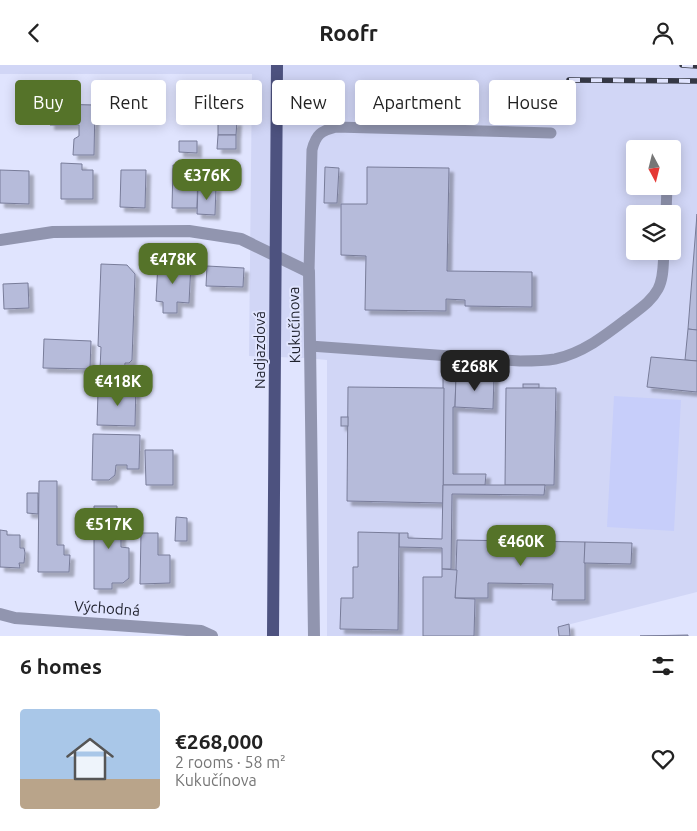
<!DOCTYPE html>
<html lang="en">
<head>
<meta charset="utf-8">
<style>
  body { margin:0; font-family:Ubuntu,sans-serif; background:#f2f2f2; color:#222; height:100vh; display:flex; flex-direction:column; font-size:19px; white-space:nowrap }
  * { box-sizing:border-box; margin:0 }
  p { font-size:16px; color:#767676 }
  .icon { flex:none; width:28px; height:28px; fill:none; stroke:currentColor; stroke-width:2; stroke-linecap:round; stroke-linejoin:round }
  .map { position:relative; height:571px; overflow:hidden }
  .sheet { display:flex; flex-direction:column; background:#fff; flex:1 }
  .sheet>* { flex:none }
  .top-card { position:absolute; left:15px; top:15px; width:668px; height:45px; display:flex; gap:10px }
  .needle { width:32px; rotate:173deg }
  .buttons { position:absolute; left:626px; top:75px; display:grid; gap:10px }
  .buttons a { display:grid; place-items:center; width:55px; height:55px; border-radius:5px; background:#fff; box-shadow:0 2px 12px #0003; font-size:25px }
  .price { position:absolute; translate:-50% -42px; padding:0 11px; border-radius:10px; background:#557329; color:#fff; font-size:16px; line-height:32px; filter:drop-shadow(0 1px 2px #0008) }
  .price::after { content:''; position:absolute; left:50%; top:30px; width:15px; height:11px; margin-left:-8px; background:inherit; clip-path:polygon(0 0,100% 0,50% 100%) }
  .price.active { background:#222; color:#fff }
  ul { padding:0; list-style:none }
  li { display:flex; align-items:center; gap:15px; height:125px; padding:0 20px }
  li span { display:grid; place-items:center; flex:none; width:140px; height:100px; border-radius:5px; color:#555 }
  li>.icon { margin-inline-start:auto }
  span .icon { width:60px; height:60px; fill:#fffc; stroke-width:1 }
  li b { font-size:21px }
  h2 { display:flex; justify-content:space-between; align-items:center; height:60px; padding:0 20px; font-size:21px }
  .chip { padding:0 18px; border-radius:5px; background:#fff; box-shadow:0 2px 12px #0003; font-size:18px; line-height:45px }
  .chip.active { background:#557329; color:#fff }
  header { display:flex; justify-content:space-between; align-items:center; height:65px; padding:0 20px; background:#fff; font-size:22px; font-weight:600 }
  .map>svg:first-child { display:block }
  .built { fill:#d1d6f6; fill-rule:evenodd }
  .green { fill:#c7cefa }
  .building { fill:#b6bbda; stroke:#787c99; filter:url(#shadow) }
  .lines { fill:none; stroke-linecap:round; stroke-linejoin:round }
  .lane { stroke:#9195af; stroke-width:11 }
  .street { stroke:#9195af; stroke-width:12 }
  .rail-casing { stroke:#353845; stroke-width:5.5 }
  .rail { stroke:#e0e4fe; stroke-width:4; stroke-dasharray:11; stroke-linecap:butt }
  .primary-bridge { stroke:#4d527f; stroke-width:12 }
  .labels { text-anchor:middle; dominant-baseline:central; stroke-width:4; stroke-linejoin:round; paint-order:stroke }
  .street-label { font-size:15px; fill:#1f212d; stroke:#e0e4fe }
</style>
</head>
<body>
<header><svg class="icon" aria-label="back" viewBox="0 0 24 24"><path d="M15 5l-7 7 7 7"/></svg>Roofr<svg class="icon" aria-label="person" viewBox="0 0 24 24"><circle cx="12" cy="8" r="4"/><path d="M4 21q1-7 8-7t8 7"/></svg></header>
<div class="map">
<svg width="697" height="571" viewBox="0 0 697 571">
  <defs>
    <filter id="shadow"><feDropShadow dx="4.5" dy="4.5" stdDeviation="1" flood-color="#0004"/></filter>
  </defs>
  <rect width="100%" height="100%" fill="#e0e4fe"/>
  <path class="built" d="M0,0H697V527L559,562L557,571H327V295L307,293L249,291L252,9H0ZM635,84H672V121H635ZM635,149H672V186H635Z"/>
  <path class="green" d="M614,331L681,335L674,466L607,462Z"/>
  <g class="building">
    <path d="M361,20H390L389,43H361Z"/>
    <path d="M51,39L95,40L94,90H73L74,74L79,71V60H50Z"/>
    <path d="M218,56H237L236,70H218Z"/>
    <path d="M218,70H236V84H217Z"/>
    <path d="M179,76H197V88L179,87Z"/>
    <path d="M61,98L82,99V105H93V134H61Z"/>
    <path d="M173,100L198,101L197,143H172Z"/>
    <path d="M325,102L339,103L337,138H324Z"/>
    <path d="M367,102L449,103L447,206L532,207V242L465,241V235L446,234V246L365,245L366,191L341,190V139H367Z"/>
    <path d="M0,105L29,106V139L0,138Z"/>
    <path d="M121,105H146L145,143L120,142Z"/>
    <path d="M198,122H216L215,150L197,149Z"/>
    <path d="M697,149V265L688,264Z"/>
    <path d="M158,197L191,198L189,238L177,237V248H163V237L156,236Z"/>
    <path d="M101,199L127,200L135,209L132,295L129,298H125L124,319L123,318V328L99,327L101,282L98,281Z"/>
    <path d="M207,201L244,203L243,222L206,221Z"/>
    <path d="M28,218L29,243L4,244L3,219Z"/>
    <path d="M688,264L697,265V296L685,295Z"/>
    <path d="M44,274L91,276L90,304L43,303Z"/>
    <path d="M651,292L697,296V327L647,322Z"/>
    <path d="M443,310H456L455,342H453V409H486L485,420H443Z"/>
    <path d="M456,310L494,311L493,344L455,342Z"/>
    <path d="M123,318L136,319L135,361L97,360L98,327L123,328Z"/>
    <rect x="523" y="319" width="16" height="4"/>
    <path d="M348,322L444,323L443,438L347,436Z"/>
    <path d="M506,323H556L554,420H505Z"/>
    <rect x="341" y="352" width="7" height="9"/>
    <path d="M93,369L140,370L139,404H127V400H116L115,410L109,415H92Z"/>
    <path d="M145,385H173V420H146Z"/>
    <path d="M39,416H57V480H64V490H70L69,507H38Z"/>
    <path d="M443,420H545L544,430L452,429L451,504H442V483L399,482V468H408V473L442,474Z"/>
    <path d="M27,428H38V449L27,448Z"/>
    <path d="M94,441H117V459H121V482L129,483V513L123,518H112V524H94Z"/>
    <path d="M176,452L187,453V476H175Z"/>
    <path d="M0,465L7,466V470H20V483H24L25,488L24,498H19L20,503L0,502Z"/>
    <path d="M358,467L399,468L398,565L340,564L341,533H353V502H358Z"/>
    <path d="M141,468H158V490H170V518L140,519Z"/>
    <path d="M457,475L585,477V535H552L553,519L488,518V533H455Z"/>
    <path d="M585,477L632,478L631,499L584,498Z"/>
    <path d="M442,504L457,505L455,533L475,534L474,571H423V512H442Z"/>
    <path d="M569,559L570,571H559L558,562Z"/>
    <path d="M688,570V571H640Z"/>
  </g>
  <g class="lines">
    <g class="lane">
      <path d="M666,149L667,121"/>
      <path d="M309,207L312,85C316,69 321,66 336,62L551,68"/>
      <path d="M310,281L520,296C532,296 544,296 555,294C583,288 606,270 628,253C639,244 651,237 658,224C664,213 663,199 664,186"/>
    </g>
    <g class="street">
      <path d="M0,175L53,167L189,166L241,174L309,207L314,571"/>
      <path d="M0,549L15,553L201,566L212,571"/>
    </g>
    <defs>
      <g id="rail">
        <path d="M682,0L697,1"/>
        <path d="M569,15L697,16"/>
      </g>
    </defs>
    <use href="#rail" class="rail-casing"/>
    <use href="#rail" class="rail"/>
    <path class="primary-bridge" d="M273,571L277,0"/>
  </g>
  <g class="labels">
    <g class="street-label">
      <text transform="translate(294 260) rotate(-91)">Kukučínova</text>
      <text transform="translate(259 285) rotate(-90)">Nadjazdová</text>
      <text transform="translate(107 543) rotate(4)">Východná</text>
    </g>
  </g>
</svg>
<div class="buttons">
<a><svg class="needle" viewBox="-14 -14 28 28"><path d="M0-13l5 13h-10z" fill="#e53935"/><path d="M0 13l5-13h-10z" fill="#767676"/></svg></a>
<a><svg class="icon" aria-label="layers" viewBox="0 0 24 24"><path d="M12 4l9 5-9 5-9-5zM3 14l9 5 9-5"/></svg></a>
</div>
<b class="price" style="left:207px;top:136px">€376K</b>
<b class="price" style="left:173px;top:220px">€478K</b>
<b class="price active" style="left:475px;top:327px">€268K</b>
<b class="price" style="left:118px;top:342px">€418K</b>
<b class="price" style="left:109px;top:485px">€517K</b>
<b class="price" style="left:521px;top:502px">€460K</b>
<div class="top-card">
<a class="chip active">Buy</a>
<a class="chip">Rent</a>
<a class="chip">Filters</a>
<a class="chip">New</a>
<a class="chip">Apartment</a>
<a class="chip">House</a>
</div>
</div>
<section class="sheet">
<h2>6 homes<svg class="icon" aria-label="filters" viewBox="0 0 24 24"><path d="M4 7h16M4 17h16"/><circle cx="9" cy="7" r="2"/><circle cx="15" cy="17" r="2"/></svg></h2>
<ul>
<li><span style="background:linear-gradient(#a9c7e8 70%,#b9a48a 0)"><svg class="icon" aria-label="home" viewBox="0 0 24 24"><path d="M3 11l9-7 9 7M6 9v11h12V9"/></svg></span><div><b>€268,000</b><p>2 rooms · 58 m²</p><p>Kukučínova</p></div><svg class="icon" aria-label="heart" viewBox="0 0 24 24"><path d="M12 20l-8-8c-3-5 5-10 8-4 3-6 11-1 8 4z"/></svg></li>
</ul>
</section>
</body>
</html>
